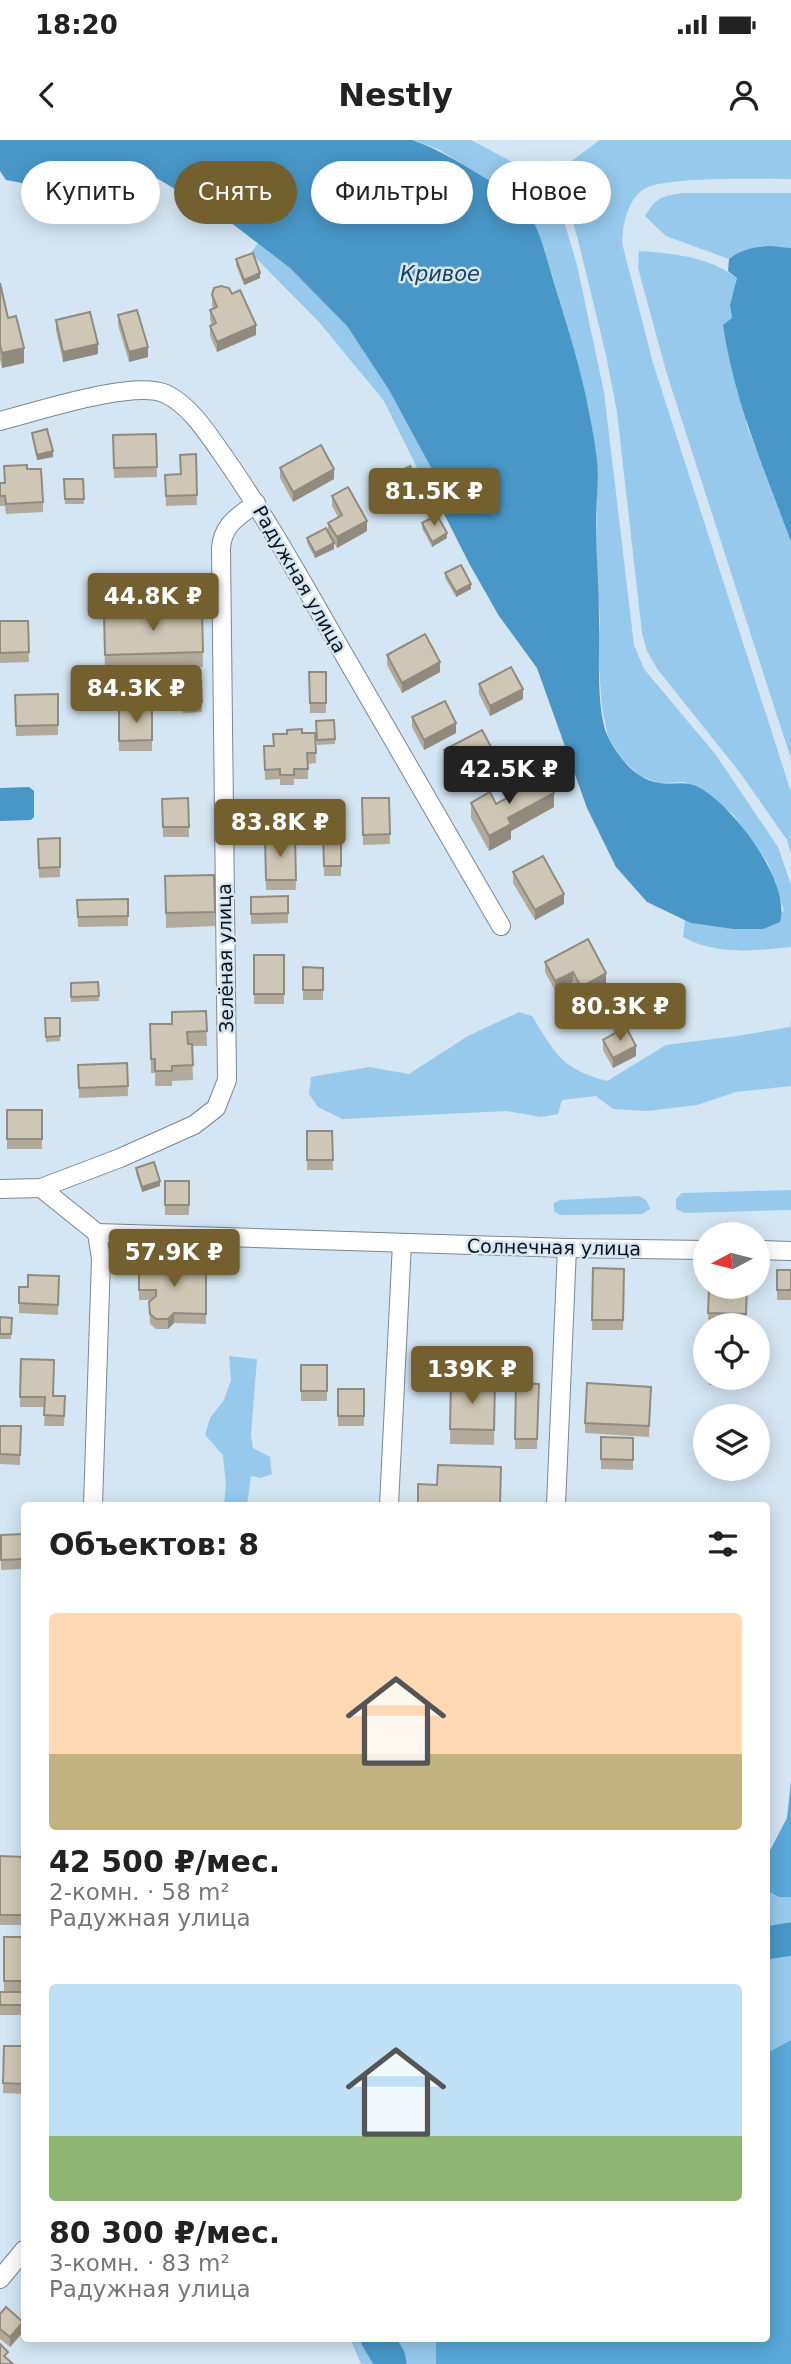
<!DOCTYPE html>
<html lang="ru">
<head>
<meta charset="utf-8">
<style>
  body { margin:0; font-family:"DejaVu Sans",sans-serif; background:#f2f2f2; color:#222; height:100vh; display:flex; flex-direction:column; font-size:26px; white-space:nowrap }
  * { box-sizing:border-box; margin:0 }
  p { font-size:23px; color:#767676 }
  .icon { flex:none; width:38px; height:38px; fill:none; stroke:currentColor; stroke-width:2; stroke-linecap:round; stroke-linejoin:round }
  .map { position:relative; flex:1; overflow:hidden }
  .drawer { position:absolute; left:21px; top:1362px; width:749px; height:840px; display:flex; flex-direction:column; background:#fff; border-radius:7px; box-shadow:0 4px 18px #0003 }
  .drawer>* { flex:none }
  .hud { position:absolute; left:21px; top:21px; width:749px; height:63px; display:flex; gap:14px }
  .needle { width:46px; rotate:263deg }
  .fabs { position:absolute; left:693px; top:1082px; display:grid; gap:14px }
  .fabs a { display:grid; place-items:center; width:77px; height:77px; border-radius:50%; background:#fff; box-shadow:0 4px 18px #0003; font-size:35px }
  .price { position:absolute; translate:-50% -60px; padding:0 16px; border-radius:7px; background:#74602f; color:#fff; font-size:23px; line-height:46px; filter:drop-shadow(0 2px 4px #0008) }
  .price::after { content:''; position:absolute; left:50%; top:42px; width:21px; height:16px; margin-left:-10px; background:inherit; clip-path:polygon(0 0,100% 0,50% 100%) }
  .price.selected { background:#222; color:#fff }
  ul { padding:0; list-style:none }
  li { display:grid; align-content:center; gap:14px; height:371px; padding:0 28px }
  li span { display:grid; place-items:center; height:217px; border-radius:7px; color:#555 }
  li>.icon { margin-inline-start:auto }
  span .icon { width:126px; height:126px; fill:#fffc; stroke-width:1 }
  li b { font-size:30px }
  h2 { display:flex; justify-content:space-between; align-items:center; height:84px; padding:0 28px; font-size:30px }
  .pill { padding:0 24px; border-radius:32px; background:#fff; box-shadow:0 4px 18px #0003; font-size:24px; line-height:63px }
  .pill.selected { background:#74602f; color:#fff }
  .status { display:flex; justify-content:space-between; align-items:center; height:49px; padding:0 35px; background:#fff; direction:ltr }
  .status svg { height:19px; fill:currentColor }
  header { display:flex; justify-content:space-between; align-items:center; height:91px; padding:0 28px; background:#fff; font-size:32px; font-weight:700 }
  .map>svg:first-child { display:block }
  .green { fill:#96c9ec }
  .forest { fill:#59a8d8 }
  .water { fill:#4897c7 }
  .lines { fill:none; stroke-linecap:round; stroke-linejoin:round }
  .river { stroke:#4897c7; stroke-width:33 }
  .minor-casing { stroke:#788894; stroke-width:20 }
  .minor { stroke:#fff; stroke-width:18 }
  .wall { fill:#b2ab9c }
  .shaded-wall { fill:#918b7f }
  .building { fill:#cfc7b5; stroke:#918b7f; stroke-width:2 }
  .labels { text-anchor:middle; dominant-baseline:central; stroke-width:5; stroke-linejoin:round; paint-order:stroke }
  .street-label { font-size:19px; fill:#0c1217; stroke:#d4e6f3 }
  .water-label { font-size:21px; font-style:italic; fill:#1c3e54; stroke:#d4e6f3 }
</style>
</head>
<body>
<div class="status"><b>18:20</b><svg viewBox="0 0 49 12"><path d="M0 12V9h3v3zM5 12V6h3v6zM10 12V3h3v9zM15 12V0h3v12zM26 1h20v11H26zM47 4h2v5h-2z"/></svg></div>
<header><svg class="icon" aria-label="back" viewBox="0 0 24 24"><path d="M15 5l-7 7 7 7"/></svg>Nestly<svg class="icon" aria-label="person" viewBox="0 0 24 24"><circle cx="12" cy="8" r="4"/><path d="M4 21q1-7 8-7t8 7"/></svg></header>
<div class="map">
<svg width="791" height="2224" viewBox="0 0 791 2224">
  <rect width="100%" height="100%" fill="#d4e6f3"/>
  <g class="green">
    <path d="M412,0H471L514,23L542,45L557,62L566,88L577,125L604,252L634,505L644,529L716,615L778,707L791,745V807C755,811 715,815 683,797L685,779L691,783L734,789L784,771L768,723L733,674L685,642L659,643L640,636L622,619L608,597L602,568L598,512L600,481L596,428L597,324L590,274L568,188L544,108L517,57L438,9Z"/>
    <path d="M600,0H791V39C763,39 663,36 644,49C627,60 623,85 622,103L653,223L791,652V714L787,700L741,634L658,530L647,511L642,493L617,272L606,215L577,96L568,65L560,48L562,28Z"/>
    <path d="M684,53H791V108C770,106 747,106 729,119L666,96L645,76C656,57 663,56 684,53Z"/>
    <path d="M258,103L290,128L347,186L389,250L441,346L442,370L433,366L425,344L384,261L319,182L251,113Z"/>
    <path d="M639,111C672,113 710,117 737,138L730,165L747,286L791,402V619L666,231L638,128Z"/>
    <path d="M519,872L532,876C555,913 561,929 607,941L666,905L737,896L790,887L791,880V946L736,952L697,965L647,971L613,969L596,956L562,960L558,974L541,977L507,971L342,979L318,967L309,954L311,937L369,927L409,934L468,896Z"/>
    <path d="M791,1050V1070L685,1073L676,1069V1059L682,1053Z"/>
    <path d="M639,1056L647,1061L650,1069L642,1074L560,1075L554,1071V1063L560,1060Z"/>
    <path d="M229,1216L257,1219L251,1295L253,1308L270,1317L272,1334L261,1338L251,1336L247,1365H224L226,1346L223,1315L205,1295L210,1278L224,1260L231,1240Z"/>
    <path d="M766,1751L779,1757H791V1787L767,1795Z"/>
    <path d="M791,1797V1900L767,1913L766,1807Z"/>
    <path d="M350,2198H370L382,2224H361Z"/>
    <path d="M380,2198H436V2224H394Z"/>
  </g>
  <g class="forest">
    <path d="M791,1641V1757H779L767,1751V1716L787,1678Z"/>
    <path d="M791,1900V2224H436V2198H766L767,1913Z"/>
  </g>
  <g class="water">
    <path d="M0,0H412C441,10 465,26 492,42C500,47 512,51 518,59C539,81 546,117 555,146C573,203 590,261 597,320C599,341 596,363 596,384C596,416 599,447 599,479C600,510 595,572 609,599C620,619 636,640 660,643C675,645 686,640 700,648C734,667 791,742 780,782L763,789H733L691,783L647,762L616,727L587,668L537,528L499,476L470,425L442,370L441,346L389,250L347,186L290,128L234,85L155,37L137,34L44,47L6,40L0,31Z"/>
    <path d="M770,106L791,108V402C765,331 734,261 723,185L732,178L730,165L737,138L728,131L729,119C742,109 754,107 770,106Z"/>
    <path d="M29,647L34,651V677L31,680L0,681V648Z"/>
  </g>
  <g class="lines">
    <g class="river">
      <path d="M766,1803L791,1799"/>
      <path d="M377,2198L389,2218L390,2224"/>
    </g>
    <defs>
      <g id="minor">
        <path d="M0,281C36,272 134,239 166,254C189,265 206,291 220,311C264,373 301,440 339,506C393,599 447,693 501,786"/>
        <path d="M41,1048L97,1093L101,1119L93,1365"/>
        <path d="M0,1049L41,1048L120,1018L194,985L216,968L227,940L221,408C223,384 238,377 256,363"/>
        <path d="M97,1093L567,1108L705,1110"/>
        <path d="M758,1110L791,1111"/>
        <path d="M389,1365L402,1103"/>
        <path d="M556,1365L567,1108"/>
        <path d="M0,2139L24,2110"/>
      </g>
    </defs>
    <use href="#minor" class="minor-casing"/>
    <use href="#minor" class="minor"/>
  </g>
  <g class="wall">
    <path d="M236,119L260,138L244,145L236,125Z"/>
    <path d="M0,143L8,178L24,223L2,228L0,220Z"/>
    <path d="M232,154L256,195L217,212L210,196V186L212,185L210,180V170L213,168L212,165V155Z"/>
    <path d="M118,175L148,217L129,222L118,185Z"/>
    <path d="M56,180L98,214L63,222L56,190Z"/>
    <path d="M32,293L53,317L37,320L32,298Z"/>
    <path d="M156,294L157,337L114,338L113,295Z"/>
    <path d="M196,314L197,365L166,366L165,335L181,334Z"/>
    <path d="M280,328L334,339L293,362L280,338Z"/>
    <path d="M27,329L43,362V372L6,374L5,366H0V343H4Z"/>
    <path d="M395,334L420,350L405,358L395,339Z"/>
    <path d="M64,339H83L84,364H65Z"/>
    <path d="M332,356L367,391L337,408L333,401L334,409L315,418L307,403V398L328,392V383L338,377L332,366Z"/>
    <path d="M422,383L447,398L432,407L422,388Z"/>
    <path d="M445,433L471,449L456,457L445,438Z"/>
    <path d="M202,471L203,527L105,530L104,488Z"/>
    <path d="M0,481H28L29,522L0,523Z"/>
    <path d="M387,515L440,532L402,553L387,525Z"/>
    <path d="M309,532H326V573H310Z"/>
    <path d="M150,541H201L202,572L183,573L182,565L150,566Z"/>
    <path d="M479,544L523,559L490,576L479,554Z"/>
    <path d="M58,554V595L16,596L15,555Z"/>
    <path d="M152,569V611H119V570Z"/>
    <path d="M412,577L456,593L424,610L412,587Z"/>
    <path d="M334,580L335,604L317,605L316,581Z"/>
    <path d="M302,593H315L316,623L308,624V639H294V645H280V639L265,640L264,606H273Z"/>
    <path d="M444,610L497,628L459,648L444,620Z"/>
    <path d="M188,658L189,697H163L162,659Z"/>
    <path d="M362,658H389L390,704L363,705Z"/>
    <path d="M471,663L496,664L554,667L511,691V699L489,711L471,678Z"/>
    <path d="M323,693H341V736H324Z"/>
    <path d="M60,698V737L39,738L38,699Z"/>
    <path d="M265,698H295L296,750H266Z"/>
    <path d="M513,732L564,764L535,780L513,743Z"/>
    <path d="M214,735L215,786L166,788L165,736Z"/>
    <path d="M288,756V783L251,784V757Z"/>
    <path d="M128,759V786L78,787L77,760Z"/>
    <rect x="254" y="815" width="30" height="49"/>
    <path d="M545,822L606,843L581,857L573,842L555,851L545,832Z"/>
    <path d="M303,827L323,828V860H303Z"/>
    <path d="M98,842L99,861L71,862V843Z"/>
    <path d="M206,871L207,906H192L193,940L172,941V946H155V933H151L150,884H172Z"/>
    <path d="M45,878H60V901L46,902Z"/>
    <path d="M603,900L636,916L613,928L603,910Z"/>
    <path d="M127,923L128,956L79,958L78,925Z"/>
    <rect x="7" y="970" width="35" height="39"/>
    <path d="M307,991H332L333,1030H307Z"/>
    <path d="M136,1028L160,1046L142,1052L136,1033Z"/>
    <rect x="165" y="1041" width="24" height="34"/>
    <path d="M130,1100L172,1102L171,1127H206V1184L174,1183L168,1189H156L150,1184L149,1162L151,1160H139V1127H129Z"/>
    <path d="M593,1128L624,1129L623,1190H592Z"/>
    <rect x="777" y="1130" width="14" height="30"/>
    <path d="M59,1136L58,1175L19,1173V1147H28Z"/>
    <path d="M709,1146H747L746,1184L708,1183Z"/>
    <path d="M0,1177L12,1178L11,1199H0Z"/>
    <path d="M21,1219L53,1256H65L64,1286H44L45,1267H20Z"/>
    <rect x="301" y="1225" width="26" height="36"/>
    <rect x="709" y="1237" width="33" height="8"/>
    <path d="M451,1241L495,1242L494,1305L450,1304Z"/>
    <path d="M516,1243L539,1244L537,1309H515Z"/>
    <rect x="338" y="1249" width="26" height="37"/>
    <path d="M651,1257L649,1297L585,1293V1283Z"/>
    <path d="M0,1286H21L20,1325L0,1324Z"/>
    <path d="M601,1297L633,1298V1330L601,1329Z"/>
    <path d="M24,1394V1429L1,1430V1395Z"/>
    <path d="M0,1716L24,1717L23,1785H0Z"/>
    <rect x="4" y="1797" width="20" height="54"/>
    <path d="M0,1852H23L22,1875H0Z"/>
    <path d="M4,1906H24V1954L3,1953Z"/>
    <path d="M0,2174L23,2192L10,2207L0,2199Z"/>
  </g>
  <g class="shaded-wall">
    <path d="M260,133V138L244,145V140Z"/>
    <path d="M256,185V195L217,212V202Z"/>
    <path d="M98,204V214L63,222V212Z"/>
    <path d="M148,207V217L129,222V212Z"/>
    <path d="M24,208V223L2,228V213Z"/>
    <path d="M53,311V317L37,320V315Z"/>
    <path d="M334,329V339L293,362V352Z"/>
    <path d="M420,344V350L405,358V353Z"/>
    <path d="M367,381V391L337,408V397Z"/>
    <path d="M447,393V398L432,407V402Z"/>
    <path d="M334,403V409L315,418V413Z"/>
    <path d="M471,444V449L456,457V452Z"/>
    <path d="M440,522V532L402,553V543Z"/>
    <path d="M523,549V559L490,576V566Z"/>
    <path d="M456,583V593L424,610V600Z"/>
    <path d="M497,618V628L459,648V638Z"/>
    <path d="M554,653V667L511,691V699L489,711V696L508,678Z"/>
    <path d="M564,754V764L535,780V770Z"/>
    <path d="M573,832V842L555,851V841Z"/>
    <path d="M606,833V843L581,857V847Z"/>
    <path d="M636,906V916L613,928V918Z"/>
    <path d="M160,1041V1046L142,1052V1047Z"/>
    <path d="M174,1173V1183L168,1189V1179Z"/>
    <path d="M23,2182V2192L10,2207V2197Z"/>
  </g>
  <g class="building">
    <path d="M253,113L260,133L244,140L236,119Z"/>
    <path d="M0,143L8,178L16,176L24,208L2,213L0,205Z"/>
    <path d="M221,146L229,148L232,154L240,150L256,185L217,202L210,186L216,183L210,170L217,167L212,155L214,148Z"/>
    <path d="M137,170L148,207L129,212L118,175Z"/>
    <path d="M90,172L98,204L63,212L56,180Z"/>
    <path d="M47,289L53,311L37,315L32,293Z"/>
    <path d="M156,294L157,327L114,328L113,295Z"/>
    <path d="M321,305L334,329L293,352L280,328Z"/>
    <path d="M196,314L197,355L166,356L165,335L181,334L180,315Z"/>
    <path d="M27,325V329H41L43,362L6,364L5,356H0V343H5L4,326Z"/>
    <path d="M410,326L420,344L405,353L395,334Z"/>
    <path d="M64,339H83L84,359H65Z"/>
    <path d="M348,347L367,381L337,397L328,383L342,375L332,356Z"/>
    <path d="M437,375L447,393L432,402L422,383Z"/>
    <path d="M326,388L334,403L315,413L307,398Z"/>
    <path d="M461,425L471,444L456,452L445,433Z"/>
    <path d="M202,471L203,512L105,515L104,473Z"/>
    <path d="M0,481H28L29,512L0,513Z"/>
    <path d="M425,494L440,522L402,543L387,515Z"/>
    <path d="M511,527L523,549L490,566L479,544Z"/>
    <path d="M309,532H326V563H310Z"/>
    <path d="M150,541H201L202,562L183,563L182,555L150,556Z"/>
    <path d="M58,554V585L16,586L15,555Z"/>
    <path d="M445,561L456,583L424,600L412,577Z"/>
    <path d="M152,569V600L119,601V570Z"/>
    <path d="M334,580L335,599L317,600L316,581Z"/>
    <path d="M302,589V593H315L316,613H307L308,629H294V635H280V629L265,630L264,606H274L273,594H287V590Z"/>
    <path d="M482,590L497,618L459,638L444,610Z"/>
    <path d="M545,637L554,653L508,678L511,684L489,696L471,663L490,652L496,664Z"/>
    <path d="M188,658L189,687H163L162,659Z"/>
    <path d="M362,658H389L390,694L363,695Z"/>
    <path d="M323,693H341V726H324Z"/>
    <path d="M60,698V727L39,728L38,699Z"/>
    <path d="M265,698H295L296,740H266Z"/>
    <path d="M543,716L564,754L535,770L513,732Z"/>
    <path d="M214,735L215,772L166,773L165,736Z"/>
    <path d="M288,756V773L251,774V757Z"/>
    <path d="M128,759V776L78,777L77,760Z"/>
    <path d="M588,799L606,833L581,847L573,832L555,841L545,822Z"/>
    <rect x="254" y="815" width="30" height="39"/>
    <path d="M303,827L323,828V850H303Z"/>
    <path d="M98,842L99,856L71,857V843Z"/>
    <path d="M206,871L207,891L187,892L188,904H192L193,925L172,926V931H155V919H151L150,884H172V872Z"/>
    <path d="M45,878H60V896L46,897Z"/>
    <path d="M626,887L636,906L613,918L603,900Z"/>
    <path d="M127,923L128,946L79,948L78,925Z"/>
    <rect x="7" y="970" width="35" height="29"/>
    <path d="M307,991H332L333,1020H307Z"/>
    <path d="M154,1022L160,1041L142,1047L136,1028Z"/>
    <rect x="165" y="1041" width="24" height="24"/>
    <path d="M130,1100L172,1102L171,1118L129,1117Z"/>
    <path d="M139,1120H159V1126L206,1127V1174L174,1173L168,1179H156L150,1174L149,1162L156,1156V1150H139Z"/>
    <path d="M593,1128L624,1129L623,1180H592Z"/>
    <rect x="777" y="1130" width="14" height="20"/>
    <path d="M28,1135L59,1136L58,1165L19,1163V1147H28Z"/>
    <path d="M709,1146H747L746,1174L708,1173Z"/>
    <path d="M0,1177L12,1178L11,1194H0Z"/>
    <path d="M21,1219L54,1220L53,1256H65L64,1276L44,1275L45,1257H20Z"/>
    <rect x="301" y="1225" width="26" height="26"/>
    <path d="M451,1241L495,1242L494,1290L450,1289Z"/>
    <path d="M516,1243L539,1244L537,1299H515Z"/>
    <path d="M587,1243L651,1247L649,1286L585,1283Z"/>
    <rect x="338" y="1249" width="26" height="27"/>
    <path d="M0,1286H21L20,1315L0,1314Z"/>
    <path d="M601,1297L633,1298V1320L601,1319Z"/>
    <path d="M438,1325L501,1327L500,1365H418V1344L437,1345Z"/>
    <path d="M24,1394V1419L1,1420V1395Z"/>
    <path d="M0,1716L24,1717L23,1775H0Z"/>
    <rect x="4" y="1797" width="20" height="44"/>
    <path d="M0,1852H23L22,1865H0Z"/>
    <path d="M4,1906H24V1944L3,1943Z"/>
    <path d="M6,2167L23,2182L10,2197L0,2189V2174Z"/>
    <path d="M0,2204L8,2212L4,2216L13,2224H0Z"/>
  </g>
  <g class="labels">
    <g class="street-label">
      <text transform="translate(300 439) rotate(60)">Радужная улица</text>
      <text transform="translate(225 818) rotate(-91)">Зелёная улица</text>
      <text transform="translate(554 1107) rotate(1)">Солнечная улица</text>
    </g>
    <g class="water-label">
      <text x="440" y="134">Кривое</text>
    </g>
  </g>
</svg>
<div class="fabs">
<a><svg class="needle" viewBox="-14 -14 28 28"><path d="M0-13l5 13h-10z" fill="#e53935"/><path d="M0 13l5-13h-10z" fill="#767676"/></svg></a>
<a><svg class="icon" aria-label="locate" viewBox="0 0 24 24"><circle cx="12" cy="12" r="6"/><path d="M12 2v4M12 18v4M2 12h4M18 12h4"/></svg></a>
<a><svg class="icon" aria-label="layers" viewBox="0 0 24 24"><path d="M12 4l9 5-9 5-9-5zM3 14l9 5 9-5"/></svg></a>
</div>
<b class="price" style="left:434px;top:388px">81.5K ₽</b>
<b class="price" style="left:153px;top:493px">44.8K ₽</b>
<b class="price" style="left:136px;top:585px">84.3K ₽</b>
<b class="price selected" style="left:509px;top:666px">42.5K ₽</b>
<b class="price" style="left:280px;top:719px">83.8K ₽</b>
<b class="price" style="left:620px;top:903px">80.3K ₽</b>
<b class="price" style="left:174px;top:1149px">57.9K ₽</b>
<b class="price" style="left:472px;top:1266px">139K ₽</b>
<div class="hud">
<a class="pill">Купить</a>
<a class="pill selected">Снять</a>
<a class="pill">Фильтры</a>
<a class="pill">Новое</a>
</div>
<section class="drawer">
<h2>Объектов: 8<svg class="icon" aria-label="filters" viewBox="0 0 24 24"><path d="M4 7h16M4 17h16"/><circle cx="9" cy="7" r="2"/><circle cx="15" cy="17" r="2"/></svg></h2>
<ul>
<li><span style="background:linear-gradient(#ffd9b3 65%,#c2b280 0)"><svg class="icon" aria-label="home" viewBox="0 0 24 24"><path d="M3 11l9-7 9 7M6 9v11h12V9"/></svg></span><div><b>42 500 ₽/мес.</b><p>2-комн. · 58 m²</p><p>Радужная улица</p></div></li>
<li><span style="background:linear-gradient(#bfe0f5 70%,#8fb573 0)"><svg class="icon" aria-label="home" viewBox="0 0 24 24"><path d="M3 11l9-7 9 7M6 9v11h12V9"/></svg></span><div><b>80 300 ₽/мес.</b><p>3-комн. · 83 m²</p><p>Радужная улица</p></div></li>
</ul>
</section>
</div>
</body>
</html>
